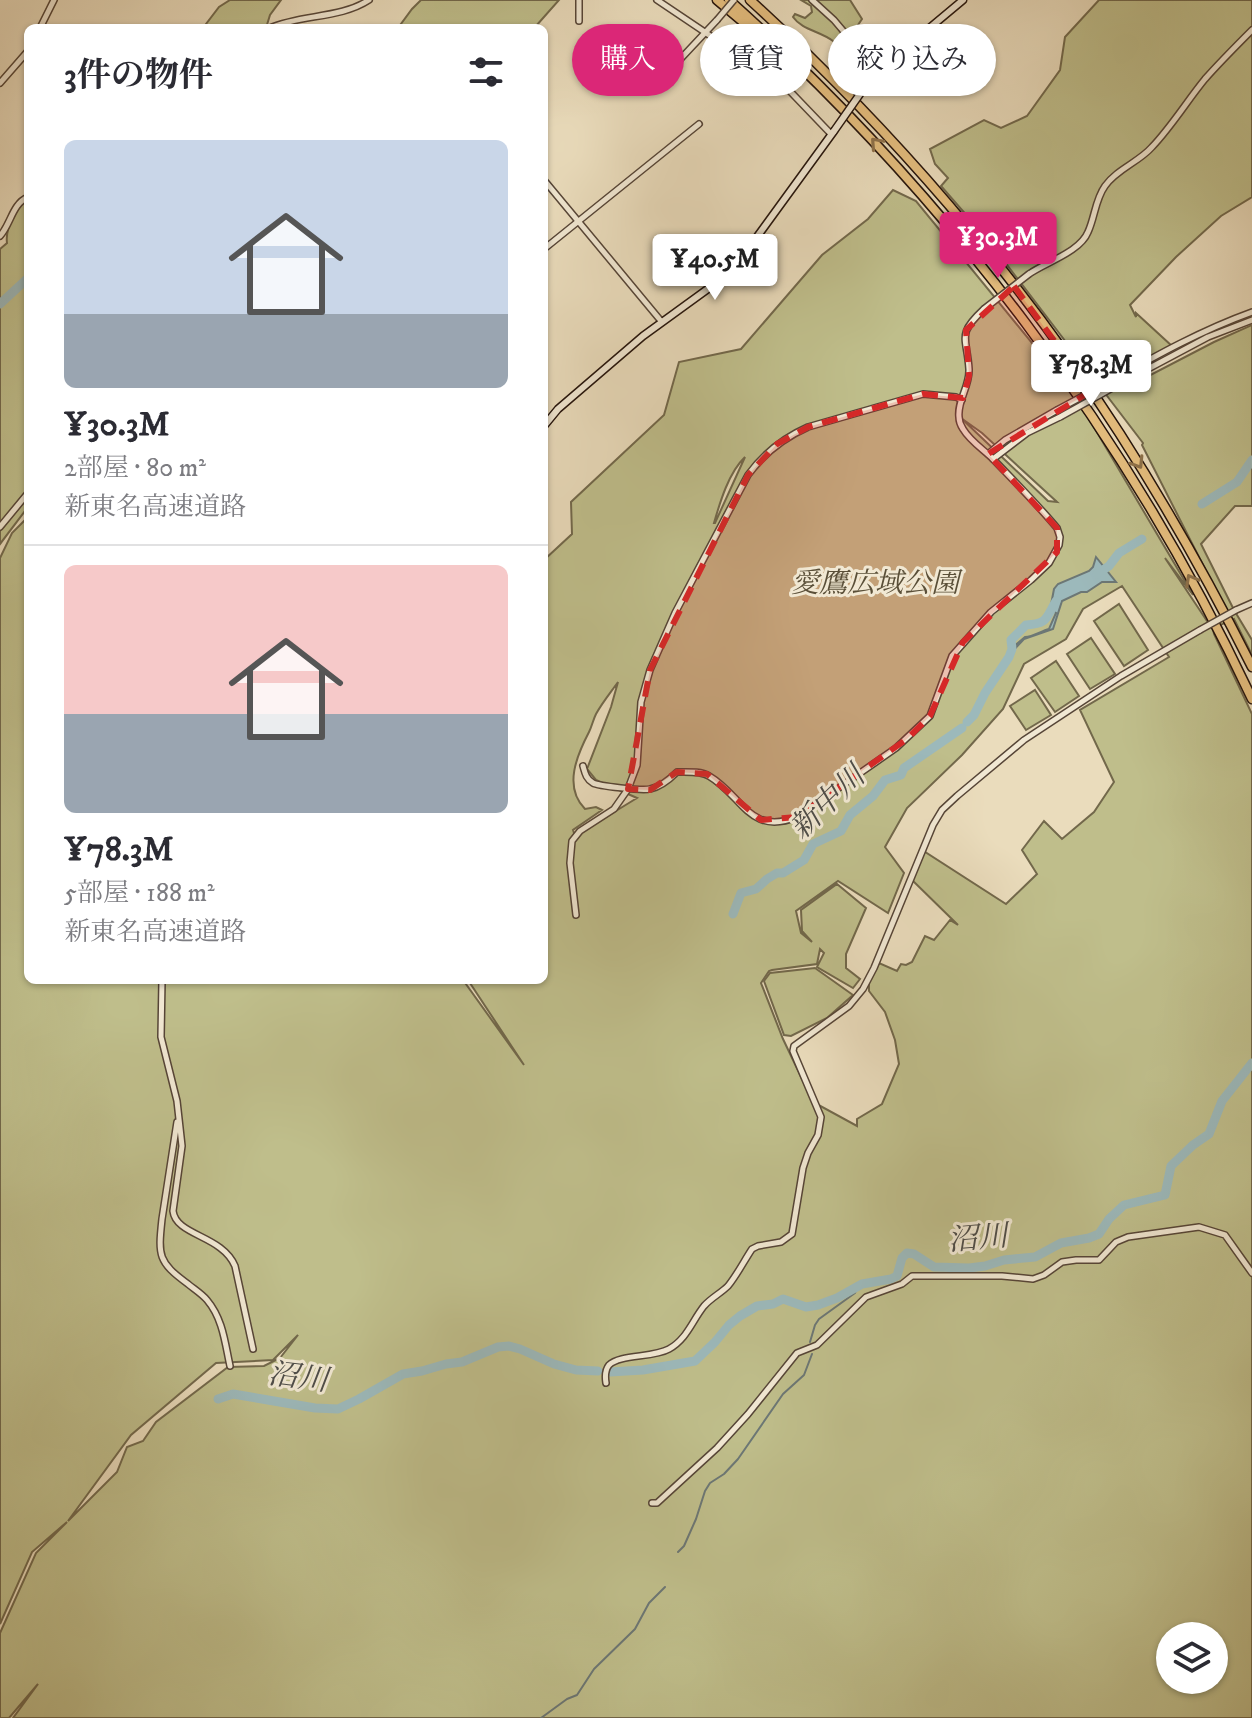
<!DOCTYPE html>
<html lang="ja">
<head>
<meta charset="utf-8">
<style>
  body { margin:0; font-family:"IM FELL DW Pica","Noto Serif JP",serif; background:#f7f7f7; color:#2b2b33; height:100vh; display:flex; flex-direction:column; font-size:30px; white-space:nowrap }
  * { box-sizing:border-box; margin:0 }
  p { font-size:26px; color:#7c7c81 }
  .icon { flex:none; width:44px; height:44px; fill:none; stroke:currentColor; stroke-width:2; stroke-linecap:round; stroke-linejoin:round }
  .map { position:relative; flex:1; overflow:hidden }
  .drawer { position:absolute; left:24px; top:24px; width:524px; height:960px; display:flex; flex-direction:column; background:#fff; border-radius:12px; box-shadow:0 2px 6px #0004 }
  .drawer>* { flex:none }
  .banner { position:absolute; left:572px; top:24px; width:560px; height:72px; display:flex; gap:16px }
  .buttons { position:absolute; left:1156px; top:1622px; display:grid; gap:16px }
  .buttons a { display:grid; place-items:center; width:72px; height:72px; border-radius:50%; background:#fff; box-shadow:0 2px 6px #0004; font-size:40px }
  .price { position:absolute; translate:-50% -68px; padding:0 18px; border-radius:8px; background:#fff; color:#222; font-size:26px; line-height:52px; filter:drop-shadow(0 2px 4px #0008) }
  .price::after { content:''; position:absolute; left:50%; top:48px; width:24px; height:18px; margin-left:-12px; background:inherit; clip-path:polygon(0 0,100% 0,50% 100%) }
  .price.selected { background:#db2777; color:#fff }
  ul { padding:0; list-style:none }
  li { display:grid; align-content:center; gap:16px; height:424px; padding:0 40px }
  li+li { border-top:2px solid #e1e1e2 }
  li span { display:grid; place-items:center; height:248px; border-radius:12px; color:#555 }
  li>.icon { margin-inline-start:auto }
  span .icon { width:144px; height:144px; fill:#fffc; stroke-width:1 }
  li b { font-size:34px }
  h2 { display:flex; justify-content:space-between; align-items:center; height:96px; padding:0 40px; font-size:34px }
  .chip { padding:0 28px; border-radius:36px; background:#fff; box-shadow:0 2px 6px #0004; font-size:28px; line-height:72px }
  .chip.selected { background:#db2777; color:#fff }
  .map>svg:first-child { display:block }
  .green { fill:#bfbe8b; stroke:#72684b; stroke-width:2; fill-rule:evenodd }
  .water { fill:#9cb9bb; stroke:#6c7775; stroke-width:2 }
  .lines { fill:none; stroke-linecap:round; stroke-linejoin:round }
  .stream { stroke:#6c7775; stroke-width:2 }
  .river { stroke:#9cb9bb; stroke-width:9 }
  .tertiary-casing { stroke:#564537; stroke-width:8 }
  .secondary-casing { stroke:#24130b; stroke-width:9 }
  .motorway-casing { stroke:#24130b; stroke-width:11 }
  .tertiary { stroke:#f1e8d3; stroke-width:5 }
  .secondary { stroke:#f1e8d3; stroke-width:6 }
  .motorway { stroke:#e5be7e; stroke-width:8 }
  .tertiary-bridge-casing { stroke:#564537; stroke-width:8; stroke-linecap:butt }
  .secondary-bridge-casing { stroke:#24130b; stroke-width:9; stroke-linecap:butt }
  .tertiary-bridge { stroke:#f1e8d3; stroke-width:5 }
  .secondary-bridge { stroke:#f1e8d3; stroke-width:6 }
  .oneway { stroke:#8e714a }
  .marked { fill:#d62828; fill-opacity:0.2; stroke:#d62828; stroke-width:6; stroke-dasharray:16 10; stroke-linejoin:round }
  .labels { text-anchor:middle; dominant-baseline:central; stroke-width:6; stroke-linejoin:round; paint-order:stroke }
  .park-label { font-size:28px; font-style:italic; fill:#5a4f38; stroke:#f1e8d3 }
  .water-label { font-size:30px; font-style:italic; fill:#4e4d49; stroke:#f1e8d3 }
</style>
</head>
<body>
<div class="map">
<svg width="1252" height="1718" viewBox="0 0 1252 1718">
  <rect width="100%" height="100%" fill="#eadcbc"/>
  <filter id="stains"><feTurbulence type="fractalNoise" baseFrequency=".0025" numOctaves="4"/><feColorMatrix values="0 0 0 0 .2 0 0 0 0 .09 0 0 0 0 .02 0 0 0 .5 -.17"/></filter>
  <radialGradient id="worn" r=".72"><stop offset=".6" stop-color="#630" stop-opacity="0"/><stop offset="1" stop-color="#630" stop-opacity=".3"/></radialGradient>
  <g class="green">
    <path d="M230,0H281L270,15L266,28H203L219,7Z"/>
    <path d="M421,0H559L536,26L537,28H398L412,9Z"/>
    <path d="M801,0H850L862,19L858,25C860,38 870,48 876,60L863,67C859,65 855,63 851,61C844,56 841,46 833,41C820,31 802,30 793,17L795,14L805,18L812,12L811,6Z"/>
    <path d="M1099,0H1252V197L1221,216L1176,257L1130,305L1136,317V313L1173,347L1136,374L1141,380L1214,342L1252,325V506H1235L1201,544L1234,610L1252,640V655L1234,619L1213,628L1214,634L1252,714V1718H13L38,1684L9,1718H0V1633L36,1553L67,1522L32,1552L0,1624V558L12,533L28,517V980H463L524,1065L468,980H544V560L572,534L571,502L664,415L679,362L741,349L822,255L868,219L893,190L916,201L1059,376L1085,412L1193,595L1165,558L1209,624L1228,614L1142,445L1143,443L988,240L941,186L948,178L935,164L930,149L984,120L1001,128L1027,116L1060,70L1065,37ZM961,418L982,433L1057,502L1048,501ZM745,457L715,523H714C720,502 729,472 745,457ZM1122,586L1169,657L1080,710L1114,782L1094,812L1062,839L1044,821L1022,850L1037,874L1006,904L922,850L910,878L958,925L950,920L934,940L925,936L912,962L906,965L901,964L897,971L879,963L869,982V991L885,1012L895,1040L899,1064L882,1104L857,1119V1126L813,1102L783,1039L761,983L769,971L772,970L817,964L820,949L824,953L817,967L853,988L860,979L846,968V954L866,908L837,884L801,910L802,931L812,942L801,933L796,911L838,881L888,913L904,873L885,847L907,808L962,755L1003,709L1024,664L1066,639L1083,609ZM618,682L611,707L587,769L596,780L637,798L575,836L573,830L602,810L596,807L585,809C563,787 577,755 589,732C592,726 593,720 596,714C602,703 611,692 618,682ZM298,1335L280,1358L264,1366L228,1367L156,1422L143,1441L127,1447L117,1472L68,1521L131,1435L216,1363L273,1360ZM1170,1636H1214V1680H1170Z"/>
    <path d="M28,198V507L0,544V249L7,243C5,228 16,207 28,198Z"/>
    <path d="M1119,604L1148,650L1124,666L1094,621Z"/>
    <path d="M1091,638L1115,674L1090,689L1067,654Z"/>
    <path d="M1056,661L1079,696L1055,712L1031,678Z"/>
    <path d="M1035,690L1051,715L1026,730L1010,706Z"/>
    <path d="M815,968L853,995L827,1018L791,1036L784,1035L764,981L770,973Z"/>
  </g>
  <path class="water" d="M1096,557L1116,582H1102L1087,592H1081L1062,601L1053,629L1024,639L1011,653L1012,648L1025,637C1033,637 1041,631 1049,629L1056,613L1050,610L1054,589L1058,584L1089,571L1093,567Z"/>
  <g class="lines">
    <g class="stream">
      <path d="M810,1342L815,1325L819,1319L855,1293L857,1288"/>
      <path d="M678,1552L684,1546L696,1519L705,1491L710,1483L724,1474L738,1459L783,1394L804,1375L812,1354"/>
      <path d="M541,1718L567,1699L577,1695L594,1669L635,1629L649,1603L665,1587"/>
    </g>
    <g class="river">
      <path d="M0,304L28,278"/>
      <path d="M1202,504L1237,482L1252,460"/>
      <path d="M1097,574L1109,566L1119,553L1142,539"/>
      <path d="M967,722L974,715L985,693L1009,657L1012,649L1011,640L1026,625C1048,624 1046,618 1056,601"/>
      <path d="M733,914L741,893L756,889L767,879L777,873H783L804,860L813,844L841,831L850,815L873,796L885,780L901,775L904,768L962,728"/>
      <path d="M610,1372L643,1370L695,1361L715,1342L729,1325L740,1316L757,1306L773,1304L783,1299L806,1307L818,1305L837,1298L862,1284L891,1279L897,1276L902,1258L907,1253L914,1254L934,1267L969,1268L985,1266L1004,1260L1035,1257L1061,1243L1089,1238L1099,1234L1109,1219L1124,1205L1165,1195L1171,1166L1193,1145L1209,1134L1222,1101L1252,1063"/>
      <path d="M218,1399L233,1394L315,1408L338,1409L359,1399L403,1374L422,1371L446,1364L462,1362L498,1347L509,1346L520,1349L554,1364L576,1370L598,1371"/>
    </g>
    <defs>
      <g id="tertiary">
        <path d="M657,0L785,86L831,134"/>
        <path d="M812,0L834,20L878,72"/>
        <path d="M579,21V0"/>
        <path d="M40,28L54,0"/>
        <path d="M270,28C301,14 340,19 369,0"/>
        <path d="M0,83L28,51"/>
        <path d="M656,85L717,20"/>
        <path d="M544,180L661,321"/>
        <path d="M0,236C11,224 12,204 28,197"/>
        <path d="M544,249L699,124"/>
        <path d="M1029,274C1046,262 1080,252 1088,232C1095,217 1095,200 1105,186C1117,169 1139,162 1152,147C1172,126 1187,101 1205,79C1220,62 1236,46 1252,30"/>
        <path d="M1111,381C1157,355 1202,330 1252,312"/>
        <path d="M1114,387L1208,337L1252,320"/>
        <path d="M988,454L1005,440L1057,410"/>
        <path d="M993,459L1027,433L1060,417"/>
        <path d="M0,527L28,493"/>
        <path d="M1236,610L1252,603"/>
        <path d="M583,766C585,773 586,779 593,783C598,786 643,791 650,789C661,787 670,779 677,772C688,772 701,771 709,776C743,796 749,836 797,817L896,748L930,716L952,656L991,612L1031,580L1049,563L1059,545L1060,537L1057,528C1037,504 1015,482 993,459C984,450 970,441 963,429C961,426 959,420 959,417C957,401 970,386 969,369C967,337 956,335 984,309"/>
        <path d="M576,915L570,863L572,841L580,831L614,809L628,789L637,765L641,702L650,670L675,613L748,475C764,453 783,438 808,427L923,394L956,397L962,400"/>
        <path d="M162,980L161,1037L177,1101L182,1146L173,1211C176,1236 222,1235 235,1266L253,1349"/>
        <path d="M177,1122L162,1219C158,1256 158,1262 188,1284C194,1289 202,1294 207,1300C223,1319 225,1343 230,1366"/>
        <path d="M606,1383C605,1377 605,1370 609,1365C620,1354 653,1358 669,1349C687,1339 692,1321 704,1306C711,1298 721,1293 728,1286C737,1275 744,1261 752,1249L758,1246L781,1242L792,1234L803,1168L808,1153L818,1135L821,1117L793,1051L794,1046L849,1006L863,989L874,968L933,825L942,810L957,796L1024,740L1121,676L1200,630"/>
        <path d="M652,1503H657L717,1448L748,1414L797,1353L817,1345L866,1297L902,1284L912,1276H1002L1033,1279L1044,1275L1062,1262L1076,1260H1099L1116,1242L1128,1237L1199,1227L1225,1235L1252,1273"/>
      </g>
      <g id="secondary">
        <path d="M867,84L890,61L963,0"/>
        <path d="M544,426L558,409L643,336L716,283L738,263L834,131"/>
      </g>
      <g id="motorway">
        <path d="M717,0L767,42"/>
        <path d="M729,0C947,195 1128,434 1252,699"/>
        <path d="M750,0C889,127 1018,275 1120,434C1168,509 1212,587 1252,667"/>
      </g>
    </defs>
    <use href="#tertiary" class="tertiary-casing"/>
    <use href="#secondary" class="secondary-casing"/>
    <use href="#motorway" class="motorway-casing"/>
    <use href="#tertiary" class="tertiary"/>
    <use href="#secondary" class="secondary"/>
    <use href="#motorway" class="motorway"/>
    <defs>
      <g id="tertiary-bridge">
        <path d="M717,20L734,0"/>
        <path d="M984,309L1029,274"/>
        <path d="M1057,410L1111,381"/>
        <path d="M1060,417L1114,387"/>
        <path d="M1200,630L1236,610"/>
      </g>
      <path id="secondary-bridge" d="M834,131L867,84"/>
    </defs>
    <use href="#tertiary-bridge" class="tertiary-bridge-casing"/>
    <use href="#secondary-bridge" class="secondary-bridge-casing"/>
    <use href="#tertiary-bridge" class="tertiary-bridge"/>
    <use href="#secondary-bridge" class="secondary-bridge"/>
  </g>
  <defs><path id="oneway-chevron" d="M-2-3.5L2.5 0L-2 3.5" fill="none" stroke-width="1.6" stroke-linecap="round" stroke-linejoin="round" transform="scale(2)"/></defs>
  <g class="oneway">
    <use href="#oneway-chevron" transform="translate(876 143) rotate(-132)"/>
    <use href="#oneway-chevron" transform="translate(1138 463) rotate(58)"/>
    <use href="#oneway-chevron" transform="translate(1191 580) rotate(-119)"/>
  </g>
  <path class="marked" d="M1014,286L1091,391L988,454L1057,528V552L963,642L930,716L907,739L797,817L761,820L707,774L677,772L650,790L628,789L650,670L748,475L777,444L808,427L923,394L963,398L969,376L966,330Z"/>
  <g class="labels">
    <g class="park-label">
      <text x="875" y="583">愛鷹広域公園</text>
    </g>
    <g class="water-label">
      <text transform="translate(828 803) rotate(-44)">新中川</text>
      <text transform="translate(978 1239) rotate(-5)">沼川</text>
      <text transform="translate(298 1378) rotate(7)">沼川</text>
    </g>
  </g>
  <rect width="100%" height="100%" filter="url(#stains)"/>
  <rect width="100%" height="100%" fill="url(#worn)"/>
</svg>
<div class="buttons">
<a><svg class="icon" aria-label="layers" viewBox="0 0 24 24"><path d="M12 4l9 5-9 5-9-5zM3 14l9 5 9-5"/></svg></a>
</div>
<b class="price selected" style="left:998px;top:280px">¥30.3M</b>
<b class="price" style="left:715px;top:302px">¥40.5M</b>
<b class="price" style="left:1091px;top:408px">¥78.3M</b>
<div class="banner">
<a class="chip selected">購入</a>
<a class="chip">賃貸</a>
<a class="chip">絞り込み</a>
</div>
<section class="drawer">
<h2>3件の物件<svg class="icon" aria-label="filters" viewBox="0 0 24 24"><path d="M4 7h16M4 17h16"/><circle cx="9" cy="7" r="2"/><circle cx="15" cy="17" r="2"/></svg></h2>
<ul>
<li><span style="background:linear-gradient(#c9d6e8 70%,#9aa5b1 0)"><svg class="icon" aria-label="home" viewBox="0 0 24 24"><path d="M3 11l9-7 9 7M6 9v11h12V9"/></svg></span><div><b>¥30.3M</b><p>2部屋 · 80 m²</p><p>新東名高速道路</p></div></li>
<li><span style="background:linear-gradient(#f6c9c9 60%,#9aa5b1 0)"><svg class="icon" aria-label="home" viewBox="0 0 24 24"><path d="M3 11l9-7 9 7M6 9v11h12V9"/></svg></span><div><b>¥78.3M</b><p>5部屋 · 188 m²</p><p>新東名高速道路</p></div></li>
</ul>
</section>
</div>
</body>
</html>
